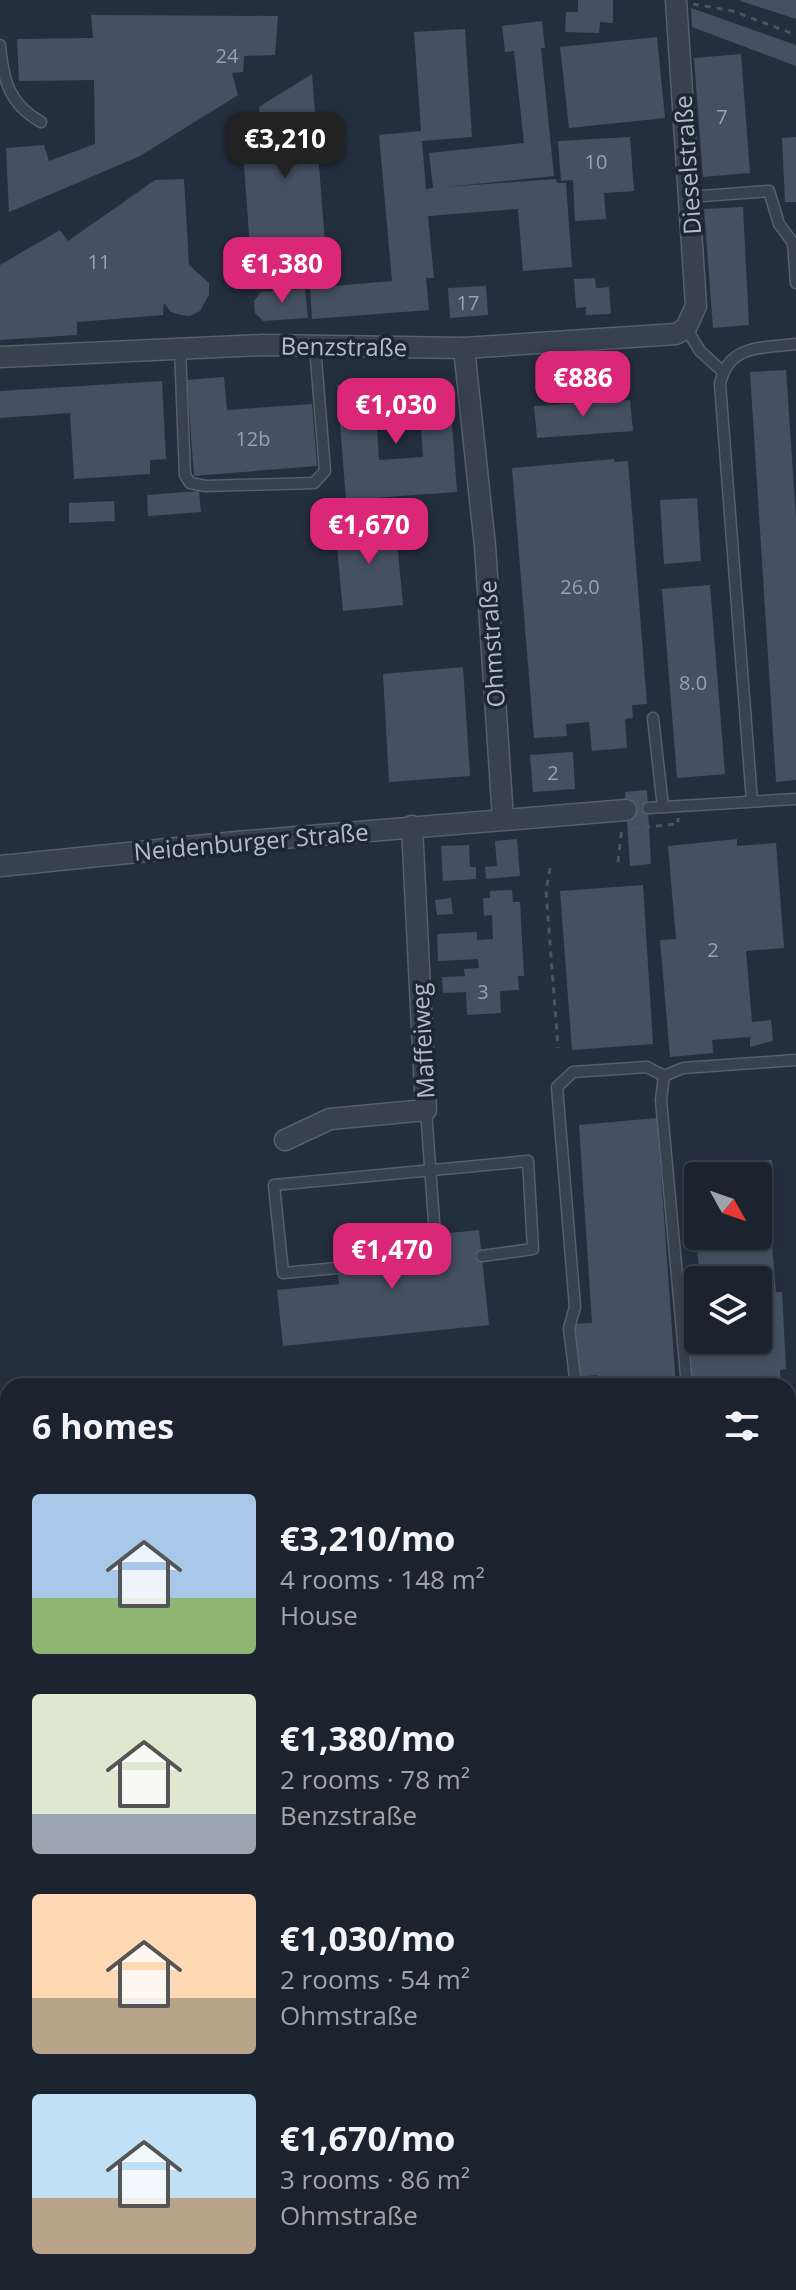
<!DOCTYPE html>
<html lang="en">
<head>
<meta charset="utf-8">
<style>
  body { margin:0; font-family:"Open Sans",sans-serif; background:#282f3a; color:#f1f3f6; height:100vh; display:flex; flex-direction:column; font-size:30px; white-space:nowrap }
  * { box-sizing:border-box; margin:0 }
  p { font-size:26px; color:#a0a4aa }
  .icon { flex:none; width:44px; height:44px; fill:none; stroke:currentColor; stroke-width:2; stroke-linecap:round; stroke-linejoin:round }
  .map { position:relative; flex:1; overflow:hidden }
  .panel { position:absolute; left:0px; top:1378px; width:796px; height:912px; display:flex; flex-direction:column; background:#1b232e; border-radius:24px 24px 0 0; box-shadow:0 4px 12px #0003,0 0 0 2px #39404a }
  .panel>* { flex:none }
  .needle { width:52px; rotate:130deg }
  .tools { position:absolute; left:684px; top:1162px; display:grid; gap:16px }
  .tools a { display:grid; place-items:center; width:88px; height:88px; border-radius:8px; background:#1b232e; box-shadow:0 4px 12px #0003,0 0 0 2px #39404a; font-size:40px }
  .price { position:absolute; translate:-50% -68px; padding:0 18px; border-radius:16px; background:#db2777; color:#fff; font-size:26px; line-height:52px; filter:drop-shadow(0 2px 4px #0008) }
  .price::after { content:''; position:absolute; left:50%; top:48px; width:24px; height:18px; margin-left:-12px; background:inherit; clip-path:polygon(0 0,100% 0,50% 100%) }
  .price.on { background:#222; color:#fff }
  ul { padding:0; list-style:none }
  li { display:flex; align-items:center; gap:24px; height:200px; padding:0 32px }
  li span { display:grid; place-items:center; flex:none; width:224px; height:160px; border-radius:8px; color:#555 }
  li>.icon { margin-inline-start:auto }
  span .icon { width:96px; height:96px; fill:#fffc; stroke-width:1 }
  li b { font-size:34px }
  h2 { display:flex; justify-content:space-between; align-items:center; height:96px; padding:0 32px; font-size:34px }
  .map>svg:first-child { display:block }
  .green { fill:#263c3f }
  .building { fill:#455162; fill-rule:evenodd }
  .lines { fill:none; stroke-linecap:round; stroke-linejoin:round }
  .lane-casing { stroke:#565f6c; stroke-width:13 }
  .street-casing { stroke:#565f6c; stroke-width:23 }
  .primary-casing { stroke:#414a57; stroke-width:35 }
  .path { stroke:#44595c; stroke-width:3; stroke-dasharray:6 6; stroke-linecap:butt }
  .lane { stroke:#38414e; stroke-width:10 }
  .street { stroke:#38414e; stroke-width:20 }
  .primary { stroke:#56606e; stroke-width:32 }
  .labels { text-anchor:middle; dominant-baseline:central; stroke-width:7; stroke-linejoin:round; paint-order:stroke }
  .number-label { font-size:20px; fill:#98a1af }
  .street-label { font-size:24px; fill:#b4bcc9; stroke:#1d2633 }
</style>
</head>
<body>
<div class="map">
<svg width="796" height="2290" viewBox="0 0 796 2290">
  <rect width="100%" height="100%" fill="#242f3e"/>
  <rect class="green" x="788" y="1958" width="8" height="38"/>
  <g class="building">
    <path d="M578,0H613V23L600,22L599,33L565,32L566,12H578Z"/>
    <path d="M740,0H796V19L740,1Z"/>
    <path d="M691,8L796,45V66L692,27Z"/>
    <path d="M91,15L278,16L275,55L244,56L243,72L232,73L238,95L140,156L9,212L6,148L44,145L49,161L95,144L94,80L19,81L17,39L93,38Z"/>
    <path d="M542,21L545,48H541L554,176L446,187L556,179L557,183H566L572,267L523,271L518,209L428,216L434,278H426L429,310L312,319L310,288L392,281L379,135L421,131L414,32L465,29L472,137L422,141L426,189L433,188L429,153L524,143L514,51L505,52L502,26Z"/>
    <path d="M657,37L665,118L569,128L560,47Z"/>
    <path d="M741,54L750,173L703,177L694,58Z"/>
    <path d="M312,74L326,257L251,263L242,136L262,135L259,107Z"/>
    <path d="M630,137L634,191L604,193L606,219L575,221L573,180L561,181L558,141Z"/>
    <path d="M796,137V202H785L782,138Z"/>
    <path d="M184,179L189,265L209,283V295L200,311L190,316L181,315L171,312L164,303L163,315L77,322V335L0,340V265L60,230L68,241L155,180Z"/>
    <path d="M743,207L749,325L713,328L704,209Z"/>
    <path d="M595,278L596,288L609,287L611,314L586,315V307L576,308L574,279Z"/>
    <path d="M486,286L488,315L450,318L448,288Z"/>
    <path d="M305,289L308,318L263,321L255,313L254,301L261,292Z"/>
    <path d="M786,370L796,518V780L776,782L750,372Z"/>
    <path d="M224,377L227,410L312,404L317,466L194,476L187,380Z"/>
    <path d="M162,381L166,459L150,460V474L74,479L70,413L0,418V391Z"/>
    <path d="M374,382L379,460L423,457L418,385L449,382L457,492L346,500L337,385Z"/>
    <path d="M630,400L633,431L537,438L534,406Z"/>
    <path d="M614,459L615,462L628,461L647,704L632,705L633,718L625,719L627,748L592,751L589,722L566,724L567,736L534,738L512,468Z"/>
    <path d="M199,491L201,512L148,516L147,495Z"/>
    <path d="M697,498L701,561L664,564L660,500Z"/>
    <path d="M114,501L115,521L69,523V503Z"/>
    <path d="M395,520L403,605L343,611L335,526Z"/>
    <path d="M710,585L725,774L677,778L662,589Z"/>
    <path d="M463,667L470,776L389,782L383,674Z"/>
    <path d="M573,752L575,789L533,792L530,755Z"/>
    <path d="M647,790L651,864L630,866L625,792Z"/>
    <path d="M517,839L520,876L486,879L485,867L497,866L495,841Z"/>
    <path d="M737,839V846L776,843L784,948L746,951L752,1022L771,1020L773,1041L750,1047V1037L712,1040L713,1053L670,1057L660,940L676,939L668,846Z"/>
    <path d="M469,845L470,867H476V879L443,881L441,846Z"/>
    <path d="M643,885L653,1044L572,1050L560,891Z"/>
    <path d="M512,890L513,902H520L524,976H518L519,990L500,991L501,1013L467,1015L466,992L443,993L442,977L465,976L464,969L479,968L478,959L438,961L437,934L477,932V940L493,939L492,915L484,916L483,898H490V891Z"/>
    <path d="M451,898L453,914L437,915L435,900Z"/>
    <path d="M657,1118L676,1386H597V1375L578,1377L574,1324L592,1323L579,1125Z"/>
    <path d="M772,1160L774,1179L698,1176L696,1232L691,1165Z"/>
    <path d="M767,1185L776,1292H782L786,1369L780,1370L781,1386H693L684,1270L699,1268L696,1236H758V1186ZM698,1280H758V1340H698Z"/>
    <path d="M479,1230L489,1325L283,1346L277,1290L339,1284L335,1245Z"/>
    <path d="M187,1376L188,1386H102V1384Z"/>
    <path d="M8,1881V2028L0,2029V1882Z"/>
    <path d="M796,2209V2290H721L720,2282H788V2210Z"/>
    <path d="M69,2282H200L201,2290H69Z"/>
    <rect x="218" y="2282" width="46" height="8"/>
    <path d="M295,2282H427L428,2290H296Z"/>
  </g>
  <g class="lines">
    <defs>
      <g id="lane">
        <path d="M0,45C3,80 9,104 41,122"/>
        <path d="M689,197L769,191L779,224L793,243L796,283"/>
        <path d="M686,328L700,351L722,371"/>
        <path d="M180,349L185,475L190,483L206,486L314,483L325,471L315,346"/>
        <path d="M653,718L663,807"/>
        <path d="M752,801L720,384C728,344 763,348 796,344"/>
        <path d="M648,808L796,799"/>
        <path d="M664,1076L661,1100L687,1386"/>
        <path d="M426,1110L435,1235"/>
        <path d="M337,1268L283,1273L274,1185L528,1161L533,1249L482,1256"/>
        <path d="M576,1386L569,1328L575,1307L557,1087L573,1072L647,1067L664,1076L683,1068L796,1060"/>
        <path d="M788,1450L796,1445"/>
        <path d="M788,1589H796"/>
        <path d="M8,1650V1685"/>
        <path d="M788,2018L796,2017"/>
        <path d="M788,2039L796,2038"/>
        <path d="M514,2282L515,2290"/>
        <path d="M694,2282L695,2290"/>
        <path d="M273,2290V2282"/>
        <path d="M596,2290L672,2282"/>
      </g>
      <g id="street">
        <path d="M464,348L485,546L503,819"/>
        <path d="M0,357L263,345L464,348L676,334L686,328L696,306L676,0"/>
        <path d="M0,866L236,842L626,810"/>
        <path d="M285,1140L330,1119L426,1110L412,826"/>
        <path d="M0,2094L8,2093"/>
      </g>
      <g id="primary">
        <path d="M788,1513L796,1512"/>
        <path d="M0,1597L8,1596"/>
      </g>
    </defs>
    <use href="#lane" class="lane-casing"/>
    <use href="#street" class="street-casing"/>
    <use href="#primary" class="primary-casing"/>
    <g class="path">
      <path d="M693,4L733,11L796,35"/>
      <path d="M632,828L678,824V818"/>
      <path d="M618,862L622,828"/>
      <path d="M550,868L546,891L558,1048"/>
      <path d="M788,1482H796"/>
      <path d="M0,1634L8,1633"/>
      <path d="M0,1711H8"/>
      <path d="M788,1809H796"/>
      <path d="M788,1950L796,1949"/>
      <path d="M788,2002L796,2001"/>
    </g>
    <use href="#lane" class="lane"/>
    <use href="#street" class="street"/>
    <use href="#primary" class="primary"/>
  </g>
  <g class="labels">
    <g class="number-label">
      <text x="227" y="55">24</text>
      <text x="722" y="116">7</text>
      <text x="596" y="161">10</text>
      <text x="99" y="261">11</text>
      <text x="468" y="302">17</text>
      <text x="253" y="438">12b</text>
      <text x="580" y="586">26.0</text>
      <text x="693" y="682">8.0</text>
      <text x="553" y="772">2</text>
      <text x="713" y="949">2</text>
      <text x="483" y="991">3</text>
    </g>
    <g class="street-label">
      <text transform="translate(687 165) rotate(-94)">Dieselstraße</text>
      <text transform="translate(344 346) rotate(1)">Benzstraße</text>
      <text transform="translate(491 644) rotate(-94)">Ohmstraße</text>
      <text transform="translate(251 841) rotate(-5)">Neidenburger Straße</text>
      <text transform="translate(422 1041) rotate(-93)">Maffeiweg</text>
    </g>
  </g>
</svg>
<div class="tools">
<a><svg class="needle" viewBox="-14 -14 28 28"><path d="M0-13l5 13h-10z" fill="#e53935"/><path d="M0 13l5-13h-10z" fill="#a0a4aa"/></svg></a>
<a><svg class="icon" aria-label="layers" viewBox="0 0 24 24"><path d="M12 4l9 5-9 5-9-5zM3 14l9 5 9-5"/></svg></a>
</div>
<b class="price on" style="left:285px;top:180px">€3,210</b>
<b class="price" style="left:282px;top:305px">€1,380</b>
<b class="price" style="left:583px;top:419px">€886</b>
<b class="price" style="left:396px;top:446px">€1,030</b>
<b class="price" style="left:369px;top:566px">€1,670</b>
<b class="price" style="left:392px;top:1291px">€1,470</b>
<section class="panel">
<h2>6 homes<svg class="icon" aria-label="filters" viewBox="0 0 24 24"><path d="M4 7h16M4 17h16"/><circle cx="9" cy="7" r="2"/><circle cx="15" cy="17" r="2"/></svg></h2>
<ul>
<li><span style="background:linear-gradient(#a9c7e8 65%,#8fb573 0)"><svg class="icon" aria-label="home" viewBox="0 0 24 24"><path d="M3 11l9-7 9 7M6 9v11h12V9"/></svg></span><div><b>€3,210/mo</b><p>4 rooms · 148 m²</p><p>House</p></div></li>
<li><span style="background:linear-gradient(#dfe7d0 75%,#9aa5b1 0)"><svg class="icon" aria-label="home" viewBox="0 0 24 24"><path d="M3 11l9-7 9 7M6 9v11h12V9"/></svg></span><div><b>€1,380/mo</b><p>2 rooms · 78 m²</p><p>Benzstraße</p></div></li>
<li><span style="background:linear-gradient(#ffd9b3 65%,#b9a48a 0)"><svg class="icon" aria-label="home" viewBox="0 0 24 24"><path d="M3 11l9-7 9 7M6 9v11h12V9"/></svg></span><div><b>€1,030/mo</b><p>2 rooms · 54 m²</p><p>Ohmstraße</p></div></li>
<li><span style="background:linear-gradient(#bfe0f5 65%,#b9a48a 0)"><svg class="icon" aria-label="home" viewBox="0 0 24 24"><path d="M3 11l9-7 9 7M6 9v11h12V9"/></svg></span><div><b>€1,670/mo</b><p>3 rooms · 86 m²</p><p>Ohmstraße</p></div></li>
</ul>
</section>
</div>
</body>
</html>
